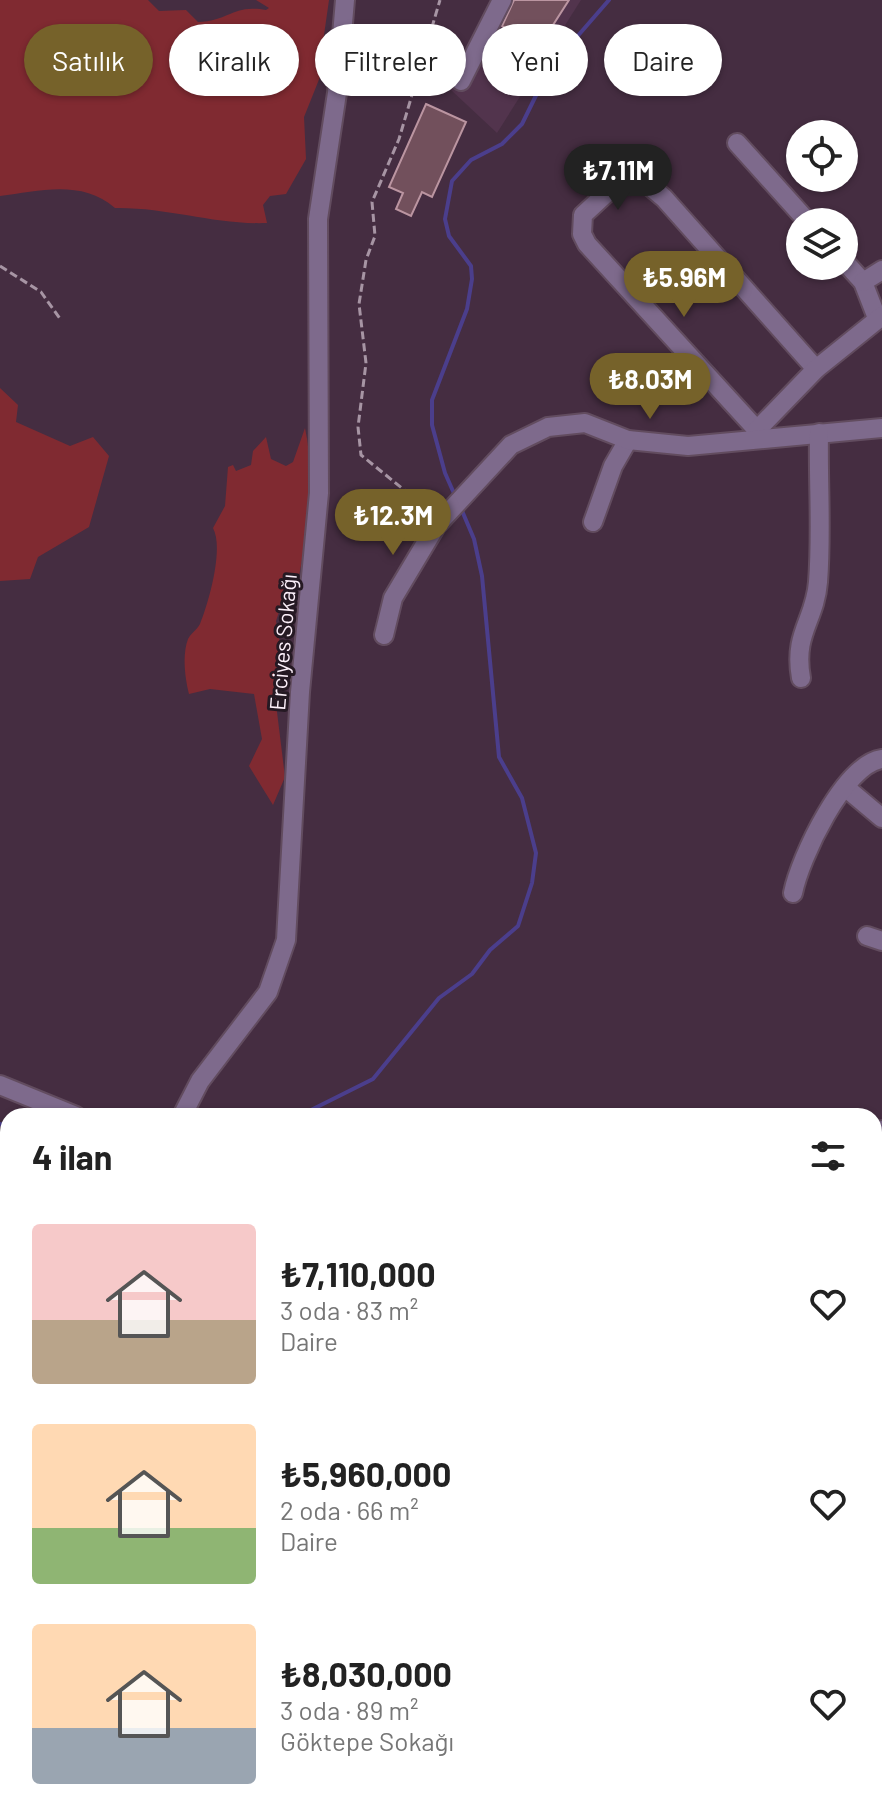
<!DOCTYPE html>
<html lang="tr">
<head>
<meta charset="utf-8">
<style>
  body { margin:0; font-family:Barlow,sans-serif; background:#f2f2f2; color:#222; height:100vh; display:flex; flex-direction:column; font-size:30px; white-space:nowrap }
  * { box-sizing:border-box; margin:0 }
  p { font-size:26px; color:#767676 }
  .icon { flex:none; width:44px; height:44px; fill:none; stroke:currentColor; stroke-width:2; stroke-linecap:round; stroke-linejoin:round }
  .map { position:relative; flex:1; overflow:hidden }
  .side { position:absolute; left:0px; top:1108px; width:882px; height:712px; display:flex; flex-direction:column; background:#fff; border-radius:24px 24px 0 0; box-shadow:0 2px 6px #0004 }
  .side>* { flex:none }
  .banner { position:absolute; left:24px; top:24px; width:834px; height:72px; display:flex; gap:16px }
  .controls { position:absolute; left:786px; top:120px; display:grid; gap:16px }
  .controls a { display:grid; place-items:center; width:72px; height:72px; border-radius:50%; background:#fff; box-shadow:0 2px 6px #0004; font-size:40px }
  .price { position:absolute; translate:-50% -68px; padding:0 18px; border-radius:28px; background:#76622a; color:#fff; font-size:26px; line-height:52px; filter:drop-shadow(0 2px 4px #0008) }
  .price::after { content:''; position:absolute; left:50%; top:48px; width:24px; height:18px; margin-left:-12px; background:inherit; clip-path:polygon(0 0,100% 0,50% 100%) }
  .price.on { background:#222; color:#fff }
  ul { padding:0; list-style:none }
  li { display:flex; align-items:center; gap:24px; height:200px; padding:0 32px }
  li span { display:grid; place-items:center; flex:none; width:224px; height:160px; border-radius:8px; color:#555 }
  li>.icon { margin-inline-start:auto }
  span .icon { width:96px; height:96px; fill:#fffc; stroke-width:1 }
  li b { font-size:34px }
  h2 { display:flex; justify-content:space-between; align-items:center; height:96px; padding:0 32px; font-size:34px }
  .chip { padding:0 28px; border-radius:36px; background:#fff; box-shadow:0 2px 6px #0004; font-size:28px; line-height:72px }
  .chip.on { background:#76622a; color:#fff }
  .map>svg:first-child { display:block }
  .built { fill:#52344d }
  .green { fill:#802a31 }
  .lines { fill:none; stroke-linecap:round; stroke-linejoin:round }
  .stream { stroke:#4b3e8c; stroke-width:4 }
  .building { fill:#72505c; stroke:#bb95a1; stroke-width:2 }
  .minor-casing { stroke:#624c5f; stroke-width:22 }
  .major-casing { stroke:#624c5f; stroke-width:24 }
  .path { stroke:#a795a4; stroke-width:3; stroke-dasharray:8 4; stroke-linecap:butt }
  .minor { stroke:#7e6a8c; stroke-width:18 }
  .major { stroke:#c49ce2; stroke-width:20 }
  .labels { text-anchor:middle; dominant-baseline:central; stroke-width:6; stroke-linejoin:round; paint-order:stroke }
  .street-label { font-size:22px; fill:#fdf0fa; stroke:#251923 }
</style>
</head>
<body>
<div class="map">
<svg width="882" height="1820" viewBox="0 0 882 1820">
  <rect width="100%" height="100%" fill="#452d41"/>
  <g class="built">
    <path d="M493,0H581L497,133L451,90Z"/>
    <path d="M0,1165L8,1166V1427L0,1450Z"/>
  </g>
  <g class="green">
    <path d="M0,0H148L159,11L186,10L198,22C230,21 232,4 266,10L269,8L256,0H329L322,49L326,62L304,117L306,159L286,194L270,196L263,205L267,223C215,225 167,207 115,208C82,179 39,191 0,196Z"/>
    <path d="M0,388L18,405L16,422L70,446L93,437L109,456L89,527L38,557L30,579L0,581Z"/>
    <path d="M305,428C317,482 305,548 294,602L280,609L276,621L282,654L277,712L285,777L273,805L249,766L262,739L254,694L210,689L189,694C185,678 182,655 188,639C191,633 197,630 200,624C209,602 224,548 213,528L225,506L228,467L233,465L236,471L251,465L253,451L266,437L271,459L286,466L293,462Z"/>
  </g>
  <g class="lines">
    <g class="stream">
      <path d="M456,498L445,473L432,425V400L467,309L472,279L471,266L449,236L445,219L452,181L471,160L502,144L522,124L549,69L609,0"/>
      <path d="M299,1116L373,1079L439,998L472,974L490,950L518,926L532,883L536,853L522,798L499,757L482,576L474,539L460,506"/>
      <path d="M0,1124L8,1126"/>
      <path d="M0,1698L8,1649"/>
    </g>
  </g>
  <g class="building">
    <path d="M514,0H569L537,50L502,26Z"/>
    <path d="M426,104L466,122L432,197L422,192L411,216L396,209L403,193L389,187Z"/>
  </g>
  <g class="lines">
    <defs>
      <g id="minor">
        <path d="M461,81L502,0"/>
        <path d="M737,143L808,222"/>
        <path d="M844,261L863,282L877,318"/>
        <path d="M863,282L882,270"/>
        <path d="M757,430L587,244L582,234L583,215L624,177L646,183L664,198L816,369"/>
        <path d="M758,439L757,430L816,369L882,316"/>
        <path d="M593,522L613,466L628,440"/>
        <path d="M384,635L393,598L436,526L511,445L548,427L585,423L628,440L688,446L882,428"/>
        <path d="M801,678C793,633 815,621 818,582C822,533 818,483 819,433"/>
        <path d="M845,787L882,818"/>
        <path d="M793,893C800,858 844,764 882,759"/>
        <path d="M867,936L882,941"/>
        <path d="M0,1085L76,1116"/>
        <path d="M182,1116L200,1081L268,992L286,940L300,692L319,493L318,219L337,93L345,0"/>
        <path d="M874,1146L882,1130"/>
        <path d="M0,1214L8,1212"/>
        <path d="M874,1265L882,1424"/>
        <path d="M0,1380L8,1337"/>
        <path d="M874,1460L882,1463"/>
        <path d="M0,1495L8,1468"/>
        <path d="M200,1812L201,1820"/>
        <path d="M426,1812L435,1820"/>
        <path d="M478,1820L486,1812"/>
      </g>
      <g id="major">
        <path d="M874,1555L882,1546"/>
        <path d="M874,1589L882,1580"/>
        <path d="M619,1820L626,1812"/>
        <path d="M655,1820L663,1812"/>
      </g>
    </defs>
    <use href="#minor" class="minor-casing"/>
    <use href="#major" class="major-casing"/>
    <g class="path">
      <path d="M0,266L41,292L61,320"/>
      <path d="M429,510L361,455L358,427L366,363L359,304L366,260L375,236L372,202L399,139L440,0"/>
      <path d="M721,1812L730,1820"/>
    </g>
    <use href="#minor" class="minor"/>
    <use href="#major" class="major"/>
  </g>
  <g class="labels">
    <g class="street-label">
      <text transform="translate(282 642) rotate(-85)">Erciyes Sokağı</text>
    </g>
  </g>
</svg>
<div class="controls">
<a><svg class="icon" aria-label="locate" viewBox="0 0 24 24"><circle cx="12" cy="12" r="6"/><path d="M12 2v4M12 18v4M2 12h4M18 12h4"/></svg></a>
<a><svg class="icon" aria-label="layers" viewBox="0 0 24 24"><path d="M12 4l9 5-9 5-9-5zM3 14l9 5 9-5"/></svg></a>
</div>
<b class="price on" style="left:618px;top:212px">₺7.11M</b>
<b class="price" style="left:684px;top:319px">₺5.96M</b>
<b class="price" style="left:650px;top:421px">₺8.03M</b>
<b class="price" style="left:393px;top:557px">₺12.3M</b>
<div class="banner">
<a class="chip on">Satılık</a>
<a class="chip">Kiralık</a>
<a class="chip">Filtreler</a>
<a class="chip">Yeni</a>
<a class="chip">Daire</a>
</div>
<section class="side">
<h2>4 ilan<svg class="icon" aria-label="filters" viewBox="0 0 24 24"><path d="M4 7h16M4 17h16"/><circle cx="9" cy="7" r="2"/><circle cx="15" cy="17" r="2"/></svg></h2>
<ul>
<li><span style="background:linear-gradient(#f6c9c9 60%,#b9a48a 0)"><svg class="icon" aria-label="home" viewBox="0 0 24 24"><path d="M3 11l9-7 9 7M6 9v11h12V9"/></svg></span><div><b>₺7,110,000</b><p>3 oda · 83 m²</p><p>Daire</p></div><svg class="icon" aria-label="heart" viewBox="0 0 24 24"><path d="M12 20l-8-8c-3-5 5-10 8-4 3-6 11-1 8 4z"/></svg></li>
<li><span style="background:linear-gradient(#ffd9b3 65%,#8fb573 0)"><svg class="icon" aria-label="home" viewBox="0 0 24 24"><path d="M3 11l9-7 9 7M6 9v11h12V9"/></svg></span><div><b>₺5,960,000</b><p>2 oda · 66 m²</p><p>Daire</p></div><svg class="icon" aria-label="heart" viewBox="0 0 24 24"><path d="M12 20l-8-8c-3-5 5-10 8-4 3-6 11-1 8 4z"/></svg></li>
<li><span style="background:linear-gradient(#ffd9b3 65%,#9aa5b1 0)"><svg class="icon" aria-label="home" viewBox="0 0 24 24"><path d="M3 11l9-7 9 7M6 9v11h12V9"/></svg></span><div><b>₺8,030,000</b><p>3 oda · 89 m²</p><p>Göktepe Sokağı</p></div><svg class="icon" aria-label="heart" viewBox="0 0 24 24"><path d="M12 20l-8-8c-3-5 5-10 8-4 3-6 11-1 8 4z"/></svg></li>
</ul>
</section>
</div>
</body>
</html>
